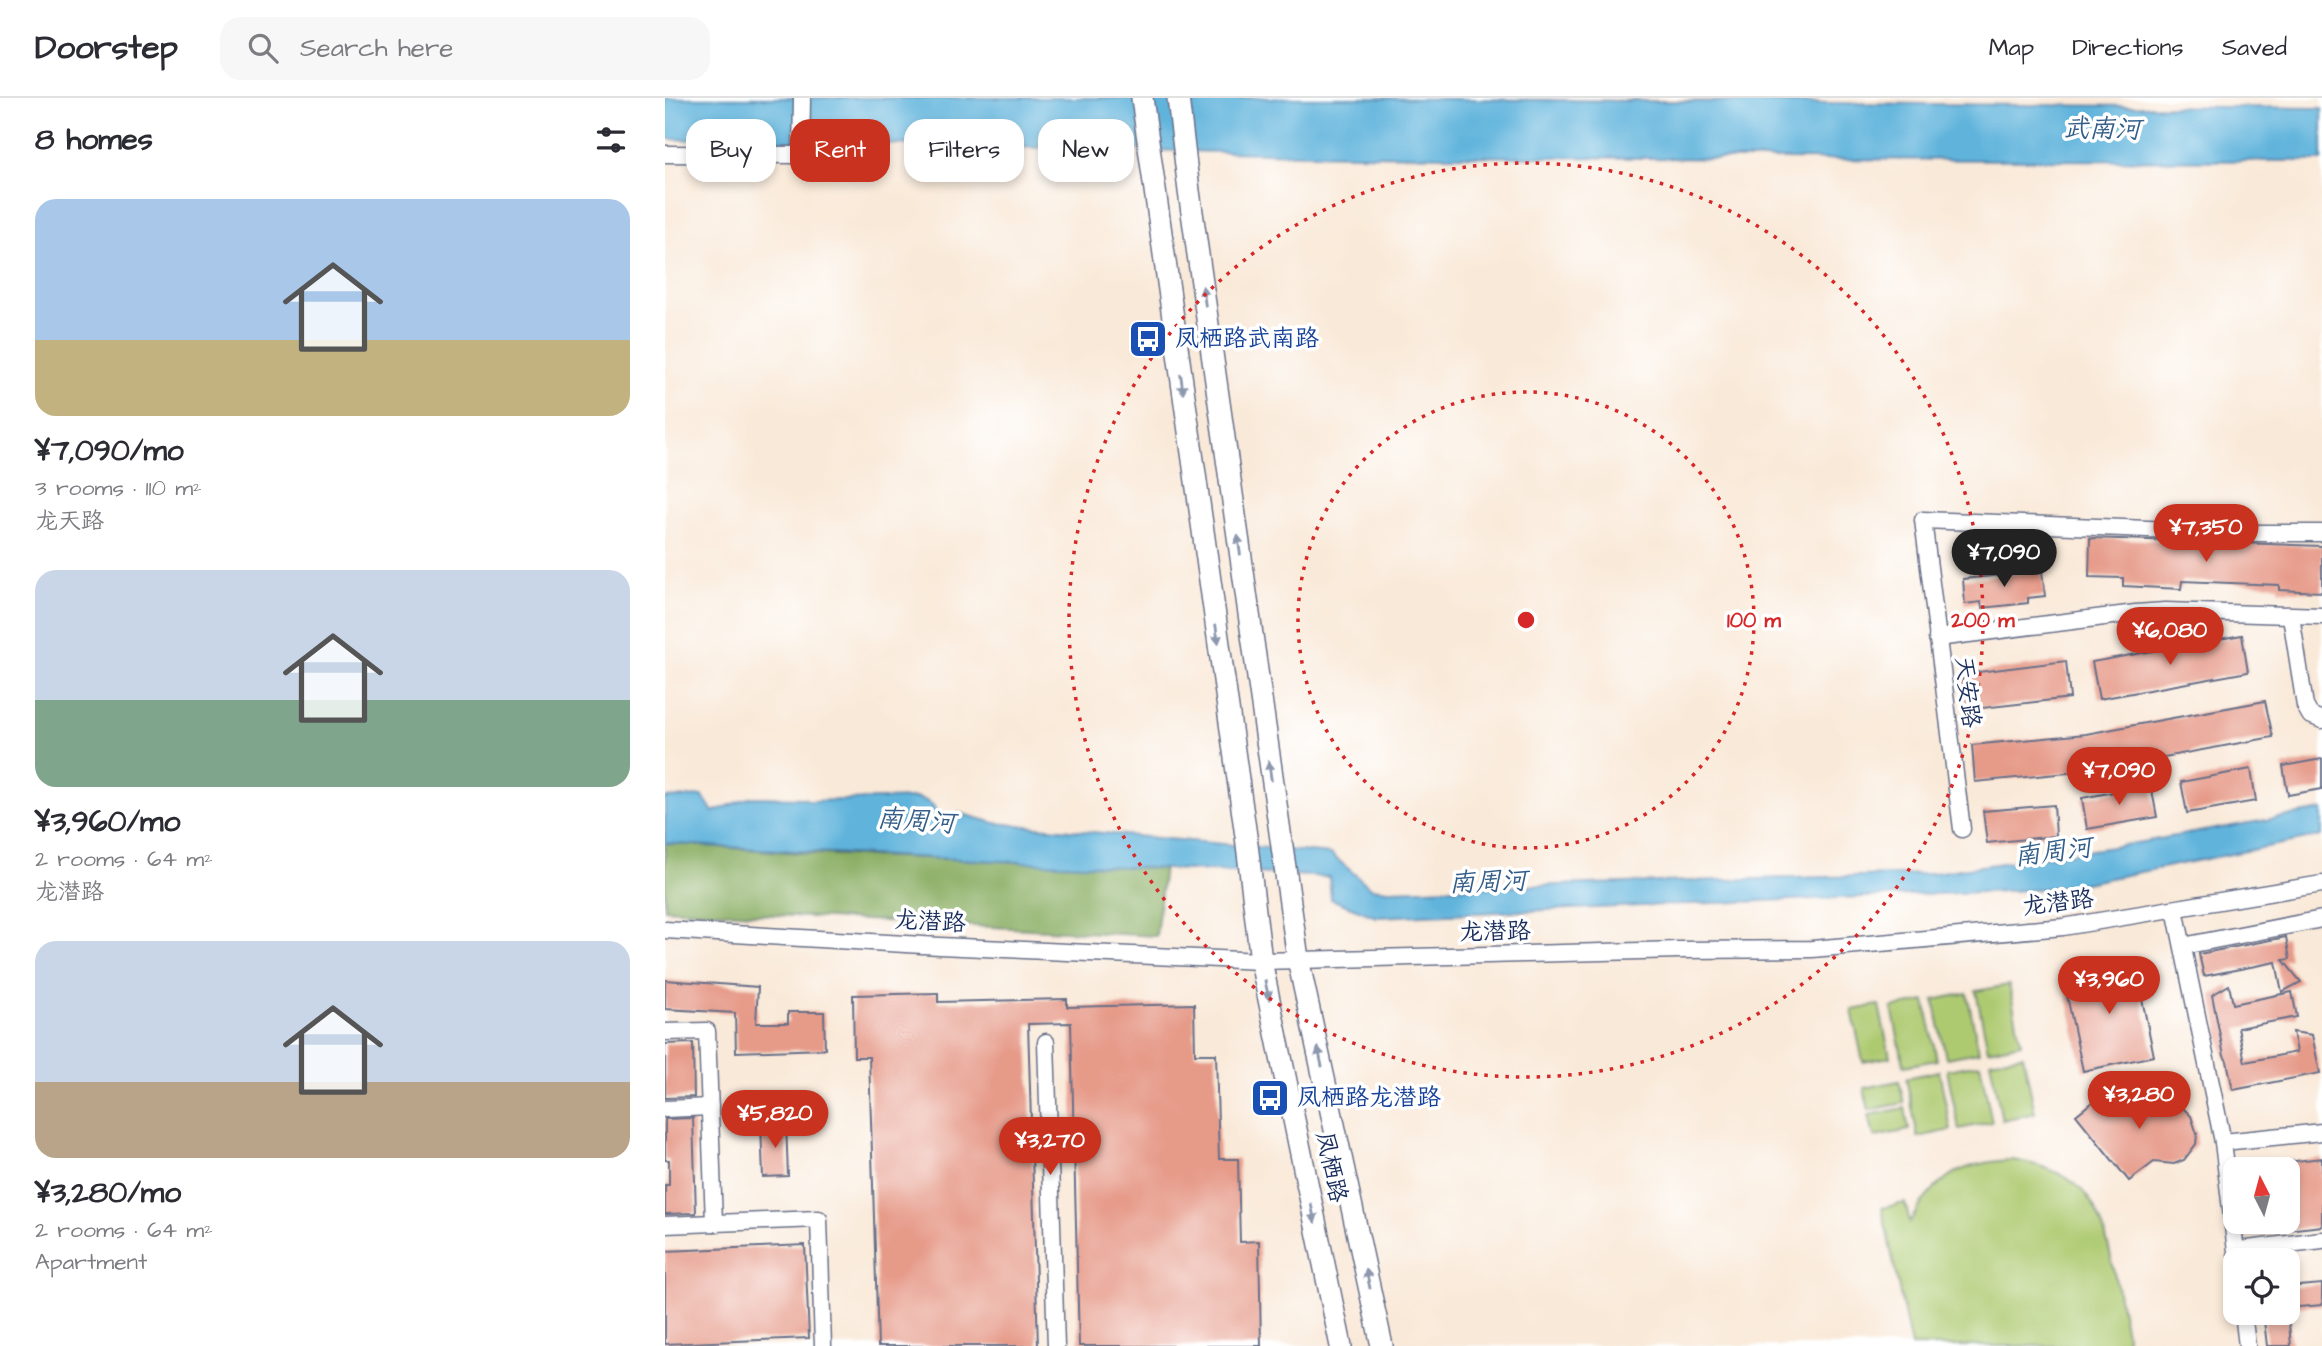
<!DOCTYPE html>
<html lang="en">
<head>
<meta charset="utf-8">
<style>
  body { margin:0; font-family:"Architects Daughter","LXGW WenKai TC",sans-serif; background:#f7f7f7; color:#2b2b33; height:100vh; display:flex; flex-direction:column; font-size:26px; white-space:nowrap }
  * { box-sizing:border-box; margin:0 }
  p { font-size:23px; color:#7c7c81 }
  .icon { flex:none; width:38px; height:38px; fill:none; stroke:currentColor; stroke-width:2; stroke-linecap:round; stroke-linejoin:round }
  .map { position:relative; flex:1; overflow:hidden }
  .drawer { display:flex; flex-direction:column; background:#fff; width:665px }
  .drawer>* { flex:none }
  .banner { position:absolute; left:21px; top:21px; width:665px; height:63px; display:flex; gap:14px }
  .needle { width:46px; rotate:354deg }
  .buttons { position:absolute; left:1558px; top:1059px; display:grid; gap:14px }
  .buttons a { display:grid; place-items:center; width:77px; height:77px; border-radius:14px; background:#fff; box-shadow:0 4px 10px #0003; font-size:35px }
  .price { position:absolute; translate:-50% -60px; padding:0 16px; border-radius:24px; background:#c8321e; color:#fff; font-size:23px; line-height:46px; filter:drop-shadow(0 2px 4px #0008) }
  .price::after { content:''; position:absolute; left:50%; top:42px; width:21px; height:16px; margin-left:-10px; background:inherit; clip-path:polygon(0 0,100% 0,50% 100%) }
  .price.current { background:#222; color:#fff }
  ul { padding:0; list-style:none }
  li { display:grid; align-content:center; gap:14px; height:371px; padding:0 35px }
  li span { display:grid; place-items:center; height:217px; border-radius:21px; color:#555 }
  li>.icon { margin-inline-start:auto }
  span .icon { width:126px; height:126px; fill:#fffc; stroke-width:1 }
  li b { font-size:30px }
  h2 { display:flex; justify-content:space-between; align-items:center; height:84px; padding:0 35px; font-size:30px }
  .chip { padding:0 24px; border-radius:21px; background:#fff; box-shadow:0 4px 10px #0003; font-size:24px; line-height:63px }
  .chip.current { background:#c8321e; color:#fff }
  header { display:flex; align-items:center; gap:42px; box-sizing:border-box; height:98px; padding:0 35px; background:#fff; border-bottom:2px solid #e1e1e2 }
  header strong { font-size:33px }
  nav { display:flex; gap:38px; margin-inline-start:auto; font-size:24px }
  .search { width:490px; height:63px; background:#f7f7f7; display:flex; align-items:center; gap:18px; box-sizing:border-box; padding:0 24px; border-radius:21px; color:#7c7c81; font-size:26px }
  main { display:flex; flex:1; min-height:0 }
  .map>svg:first-child { display:block }
  .green { fill:#aeca71; stroke:#647c68; stroke-width:2 }
  .forest { fill:#8aae63; stroke:#526e60; stroke-width:2 }
  .water { fill:#61b4dc; stroke:#3e729d; stroke-width:2 }
  .building { fill:#e69a88 }
  .lines { fill:none; stroke-linecap:round; stroke-linejoin:round }
  .minor-casing { stroke:#697089; stroke-width:19 }
  .major-casing { stroke:#697089; stroke-width:24 }
  .minor { stroke:#fff; stroke-width:16 }
  .major { stroke:#fff; stroke-width:21 }
  .oneway { fill:#8d97ae }
  .ring { fill:none; stroke:#d62828; stroke-width:3.5; stroke-dasharray:3.5 7 }
  .labels { text-anchor:middle; dominant-baseline:central; stroke-width:7; stroke-linejoin:round; paint-order:stroke }
  .transit-label { font-size:24px; fill:#164399; stroke:#fff; text-anchor:start }
  .street-label { font-size:24px; fill:#1b2f5e; stroke:#fff }
  .water-label { font-size:26px; font-style:italic; fill:#345e8a; stroke:#fff }
  .centre { fill:#d62828; stroke:#fff; stroke-width:3.5 }
  .ring-label { font-size:21px; text-anchor:middle; font-weight:bold; fill:#d62828; stroke:#fff; stroke-width:7; stroke-linejoin:round; paint-order:stroke }
</style>
</head>
<body>
<header>
<strong>Doorstep</strong>
<div class="search"><svg class="icon" aria-label="search" viewBox="0 0 24 24"><circle cx="10" cy="10" r="6"/><path d="M15 15l6 6"/></svg>Search here</div>
<nav><a>Map</a><a>Directions</a><a>Saved</a></nav>
</header>
<main>
<section class="drawer">
<h2>8 homes<svg class="icon" aria-label="filters" viewBox="0 0 24 24"><path d="M4 7h16M4 17h16"/><circle cx="9" cy="7" r="2"/><circle cx="15" cy="17" r="2"/></svg></h2>
<ul>
<li><span style="background:linear-gradient(#a9c7e8 65%,#c2b280 0)"><svg class="icon" aria-label="home" viewBox="0 0 24 24"><path d="M3 11l9-7 9 7M6 9v11h12V9"/></svg></span><div><b>¥7,090/mo</b><p>3 rooms · 110 m²</p><p>龙天路</p></div></li>
<li><span style="background:linear-gradient(#c9d6e8 60%,#7fa58c 0)"><svg class="icon" aria-label="home" viewBox="0 0 24 24"><path d="M3 11l9-7 9 7M6 9v11h12V9"/></svg></span><div><b>¥3,960/mo</b><p>2 rooms · 64 m²</p><p>龙潜路</p></div></li>
<li><span style="background:linear-gradient(#c9d6e8 65%,#b9a48a 0)"><svg class="icon" aria-label="home" viewBox="0 0 24 24"><path d="M3 11l9-7 9 7M6 9v11h12V9"/></svg></span><div><b>¥3,280/mo</b><p>2 rooms · 64 m²</p><p>Apartment</p></div></li>
</ul>
</section>
<div class="map">
<svg width="1657" height="1248" viewBox="0 0 1657 1248">
  <rect width="100%" height="100%" fill="#fff"/>
  <filter id="ink" filterUnits="userSpaceOnUse"><feTurbulence type="fractalNoise" baseFrequency=".0143" numOctaves="2"/><feDisplacementMap in="SourceGraphic" scale="14" xChannelSelector="R" yChannelSelector="G"/><feConvolveMatrix kernelMatrix="1 2 1 2 8 2 1 2 1" color-interpolation-filters="sRGB"/></filter>
  <filter id="wash" filterUnits="userSpaceOnUse"><feTurbulence type="fractalNoise" baseFrequency=".00686" numOctaves="4" result="noise"/><feDisplacementMap in="SourceGraphic" scale="28" xChannelSelector="R" yChannelSelector="G"/><feGaussianBlur stdDeviation="1.57" result="paint"/><feColorMatrix in="noise" values="0 0 0 0 0 0 0 0 0 0 0 0 0 0 0 0 0 1.4 0 .05"/><feComposite in="paint" operator="in"/></filter>
  <g filter="url(#wash)">
    <rect width="100%" height="100%" fill="#f9e9d8"/>
    <g class="green">
      <path d="M1344,887L1356,945L1323,952L1311,893Z"/>
      <path d="M1302,895L1314,954L1281,960L1269,902Z"/>
      <path d="M1260,903L1272,962L1239,968L1227,910Z"/>
      <path d="M1214,907L1225,959L1198,964L1187,912Z"/>
      <path d="M1358,957L1370,1015L1337,1022L1325,963Z"/>
      <path d="M1315,966L1327,1024L1294,1031L1282,972Z"/>
      <path d="M1274,973L1286,1032L1253,1039L1241,980Z"/>
      <path d="M1234,983L1239,1005L1204,1012L1199,990Z"/>
      <path d="M1240,1010L1244,1032L1209,1039L1204,1017Z"/>
      <path d="M1348,1062C1422,1074 1436,1107 1449,1174C1454,1199 1459,1223 1463,1248H1246L1217,1110L1240,1105L1245,1124C1270,1079 1297,1064 1348,1062Z"/>
    </g>
    <path class="forest" d="M0,745L150,756L499,769L491,838L0,811Z"/>
    <g class="water">
      <path d="M0,0H687L1657,10V63L1079,61L688,57L0,41Z"/>
      <path d="M38,698L48,714L86,699L139,700L144,703L253,700C265,704 270,706 273,719L281,724L289,723L294,715L330,725L666,756L706,790L724,792L1262,776L1454,748L1657,712V738L1410,787L1365,792L711,819L666,801L664,779C443,766 221,761 0,745V700Z"/>
    </g>
    <g id="blocks">
      <g class="building">
        <path d="M1425,440L1657,448V494L1614,492V487L1517,483L1516,491L1458,488V480L1424,479Z"/>
        <path d="M1377,473L1380,498L1363,500V505L1317,510L1316,504L1300,506L1298,481Z"/>
        <path d="M1577,537L1583,574L1434,601L1427,564Z"/>
        <path d="M1401,563L1405,600L1300,612L1297,576Z"/>
        <path d="M1600,603L1608,639L1423,673L1310,684L1307,647L1421,636Z"/>
        <path d="M1657,661V691L1623,697L1618,668Z"/>
        <path d="M1586,671L1591,703L1522,715L1516,684Z"/>
        <path d="M1486,687L1492,719L1422,731L1417,700Z"/>
        <path d="M1389,707L1391,738L1322,745L1318,713Z"/>
        <path d="M1621,839L1625,861L1618,862L1636,884L1617,894L1611,864L1539,878L1534,856Z"/>
        <path d="M1469,863L1489,958L1418,973L1398,879Z"/>
        <path d="M0,882L93,889L91,925H123V914H159L160,951L71,954L70,915L0,911Z"/>
        <path d="M1564,887L1568,906L1627,894L1632,919L1573,930L1580,964L1632,954L1628,934L1647,937L1655,975L1568,992L1562,963L1559,958L1547,897Z"/>
        <path d="M273,895V904L402,901V909L529,906L530,956H551L554,1061H573L575,1144L594,1143L596,1248H414L406,925L363,926L373,1248H213L204,959H189L188,897Z"/>
        <path d="M28,945L29,999L0,1000V946Z"/>
        <path d="M1462,985L1482,1012L1500,1005L1510,1006L1519,1011L1526,1018L1532,1036L1531,1046L1519,1062L1509,1066L1489,1064L1464,1083L1411,1017L1440,994L1444,999Z"/>
        <path d="M28,1020L31,1115L0,1116V1087H4V1062H0V1021Z"/>
        <path d="M121,1025L123,1078L98,1079L96,1026Z"/>
        <path d="M1657,1060V1128L1622,1132V1064Z"/>
        <path d="M1585,1124H1621L1622,1132L1586,1136Z"/>
        <path d="M140,1147L144,1240L0,1246V1153Z"/>
        <path d="M1657,1186V1207L1622,1210V1189Z"/>
        <path d="M1598,1214H1623L1626,1248H1602Z"/>
      </g>
    </g>
  </g>
  <g filter="url(#ink)">
    <use href="#blocks" fill-opacity="0" stroke="#697089" stroke-width="2"/>
    <g class="lines">
      <defs>
        <g id="minor">
          <path d="M0,56L136,57L137,0"/>
          <path d="M1626,518L1640,608L1645,617L1657,622"/>
          <path d="M1272,540L1471,515L1500,513L1657,518"/>
          <path d="M1297,731L1258,422L1582,435H1657"/>
          <path d="M1510,811L1558,1044L1572,1162"/>
          <path d="M0,832L275,848L596,863L1014,852L1147,851L1398,829L1657,786"/>
          <path d="M1518,848L1657,821"/>
          <path d="M0,934L42,933L49,1125"/>
          <path d="M381,944L391,1248"/>
          <path d="M0,1011L45,1009"/>
          <path d="M1558,1044L1657,1034"/>
          <path d="M0,1127L154,1121L158,1248"/>
          <path d="M1574,1152L1657,1142"/>
          <path d="M1578,1214L1582,1248"/>
        </g>
        <g id="major">
          <path d="M477,0L581,738L596,863L676,1248"/>
          <path d="M513,0L524,93L633,861L717,1248"/>
        </g>
      </defs>
      <use href="#minor" class="minor-casing"/>
      <use href="#major" class="major-casing"/>
      <use href="#minor" class="minor"/>
      <use href="#major" class="major"/>
    </g>
    <defs><path id="oneway-solid" d="M-6-.8H1V-3.2L6.5 0L1 3.2V.8H-6Z" transform="scale(1.75)"/></defs>
    <g class="oneway">
      <use href="#oneway-solid" transform="translate(539 198) rotate(-98)"/>
      <use href="#oneway-solid" transform="translate(517 286) rotate(82)"/>
      <use href="#oneway-solid" transform="translate(574 447) rotate(-98)"/>
      <use href="#oneway-solid" transform="translate(552 536) rotate(82)"/>
      <use href="#oneway-solid" transform="translate(605 673) rotate(-98)"/>
      <use href="#oneway-solid" transform="translate(602 892) rotate(78)"/>
      <use href="#oneway-solid" transform="translate(655 959) rotate(-102)"/>
      <use href="#oneway-solid" transform="translate(648 1115) rotate(78)"/>
      <use href="#oneway-solid" transform="translate(703 1181) rotate(-102)"/>
    </g>
  </g>
  <g class="ring">
    <circle cx="861" cy="522" r="228"/>
    <circle cx="861" cy="522" r="457"/>
  </g>
  <defs>
    <symbol id="bus-square" viewBox="-11 -11 22 22"><rect x="-9" y="-9" width="18" height="18" rx="4" fill="#1a4fb4" stroke="#fff"/><path d="M-5-6H5V4H4V6H2V4H-2V6H-4V4H-5ZM-3.5-4V0h7V-4ZM-3.5 1.2v1.5H-2V1.2ZM2 1.2v1.5H3.5V1.2Z" fill="#fff"/></symbol>
  </defs>
  <g fill-rule="evenodd">
    <use href="#bus-square" x="461" y="219" width="44" height="44"/>
    <use href="#bus-square" x="583" y="978" width="44" height="44"/>
  </g>
  <g class="labels">
    <g class="transit-label">
      <text x="510" y="241">凤栖路武南路</text>
      <text x="632" y="1000">凤栖路龙潜路</text>
    </g>
    <g class="street-label">
      <text transform="translate(1302 594) rotate(83)">天安路</text>
      <text transform="translate(1393 805) rotate(-7)">龙潜路</text>
      <text transform="translate(265 824) rotate(3)">龙潜路</text>
      <text transform="translate(830 834) rotate(-1)">龙潜路</text>
      <text transform="translate(666 1069) rotate(78)">凤栖路</text>
    </g>
    <g class="water-label">
      <text transform="translate(1437 31) rotate(1)">武南河</text>
      <text transform="translate(251 723) rotate(4)">南周河</text>
      <text transform="translate(1388 754) rotate(-7)">南周河</text>
      <text transform="translate(823 784) rotate(-2)">南周河</text>
    </g>
  </g>
  <circle cx="861" cy="522" r="10" class="centre"/>
  <g class="ring-label">
    <text x="1089" y="529">100 m</text>
    <text x="1318" y="529">200 m</text>
  </g>
</svg>
<div class="buttons">
<a><svg class="needle" viewBox="-14 -14 28 28"><path d="M0-13l5 13h-10z" fill="#e53935"/><path d="M0 13l5-13h-10z" fill="#7c7c81"/></svg></a>
<a><svg class="icon" aria-label="locate" viewBox="0 0 24 24"><circle cx="12" cy="12" r="6"/><path d="M12 2v4M12 18v4M2 12h4M18 12h4"/></svg></a>
</div>
<b class="price" style="left:1541px;top:466px">¥7,350</b>
<b class="price current" style="left:1339px;top:491px">¥7,090</b>
<b class="price" style="left:1505px;top:569px">¥6,080</b>
<b class="price" style="left:1454px;top:709px">¥7,090</b>
<b class="price" style="left:1444px;top:918px">¥3,960</b>
<b class="price" style="left:1474px;top:1033px">¥3,280</b>
<b class="price" style="left:110px;top:1052px">¥5,820</b>
<b class="price" style="left:385px;top:1079px">¥3,270</b>
<div class="banner">
<a class="chip">Buy</a>
<a class="chip current">Rent</a>
<a class="chip">Filters</a>
<a class="chip">New</a>
</div>
</div>
</main>
</body>
</html>
